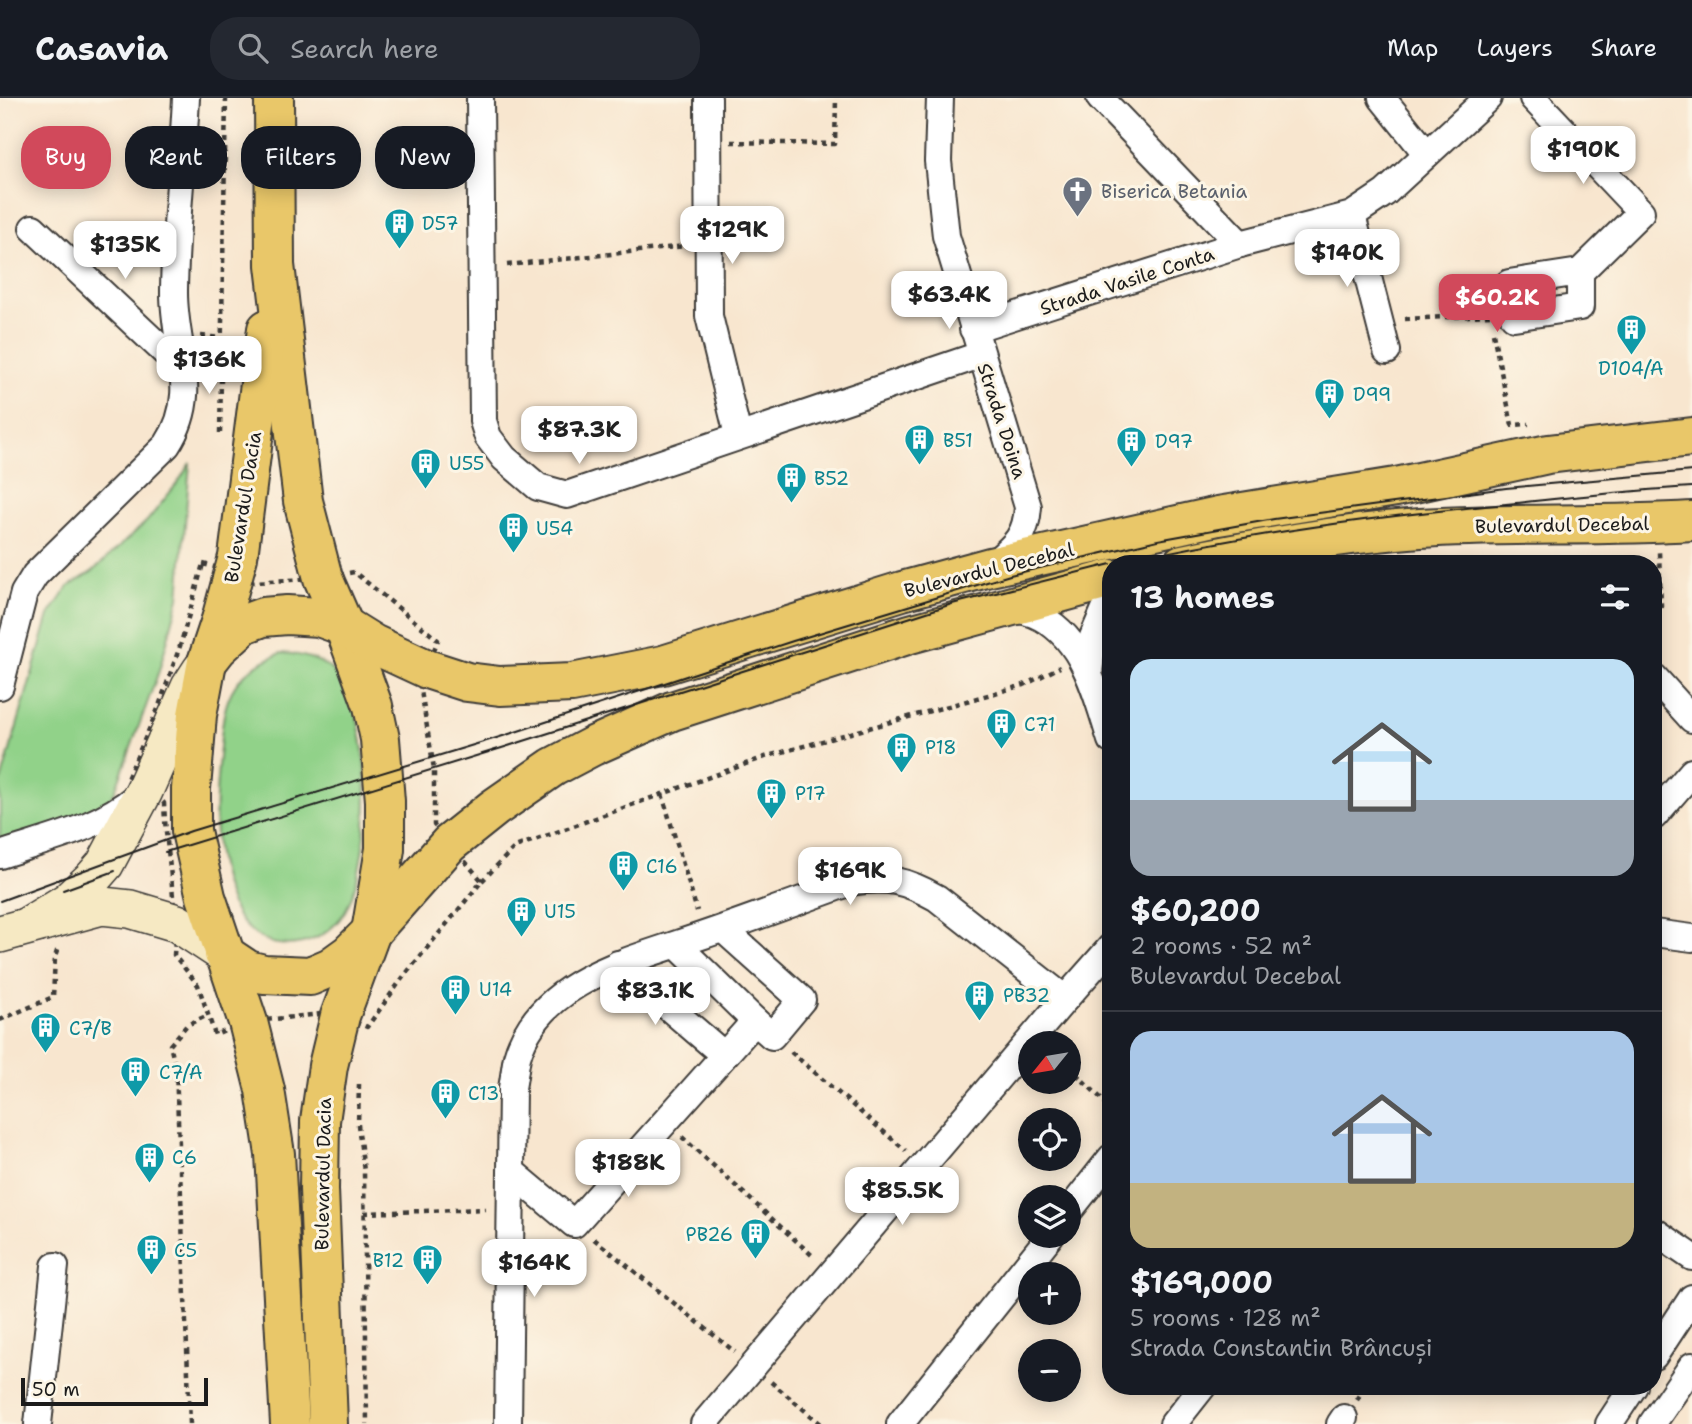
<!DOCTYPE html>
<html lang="en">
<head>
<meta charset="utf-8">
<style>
  body { margin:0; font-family:"Shantell Sans",sans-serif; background:#242831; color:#f1f3f6; height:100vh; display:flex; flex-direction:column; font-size:26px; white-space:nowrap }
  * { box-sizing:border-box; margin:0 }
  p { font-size:23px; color:#9ea1a6 }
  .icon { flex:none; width:38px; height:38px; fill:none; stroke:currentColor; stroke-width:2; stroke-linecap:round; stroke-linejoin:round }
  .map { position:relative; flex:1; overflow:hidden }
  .sheet { position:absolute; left:1102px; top:457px; width:560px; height:840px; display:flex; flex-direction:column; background:#171b24; border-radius:28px; box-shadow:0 4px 18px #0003 }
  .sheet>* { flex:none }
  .top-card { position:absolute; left:21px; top:28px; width:665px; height:63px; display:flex; gap:14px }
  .needle { width:46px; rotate:240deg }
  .fabs { position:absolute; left:1018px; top:933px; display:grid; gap:14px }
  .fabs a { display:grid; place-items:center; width:63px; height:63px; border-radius:50%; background:#171b24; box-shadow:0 4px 18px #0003; font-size:35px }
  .scale { position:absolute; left:21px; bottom:18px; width:187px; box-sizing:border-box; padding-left:7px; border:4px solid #1c1c1c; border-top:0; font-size:19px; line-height:24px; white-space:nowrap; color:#1c1c1c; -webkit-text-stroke:5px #fcf5e5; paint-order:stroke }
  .price { position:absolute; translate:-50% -60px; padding:0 16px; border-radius:14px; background:#fff; color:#222; font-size:23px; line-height:46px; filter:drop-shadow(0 2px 4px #0008) }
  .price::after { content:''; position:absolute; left:50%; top:42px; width:21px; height:16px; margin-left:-10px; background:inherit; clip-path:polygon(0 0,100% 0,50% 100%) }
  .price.active { background:#d1495b; color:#fff }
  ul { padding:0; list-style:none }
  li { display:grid; align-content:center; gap:14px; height:371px; padding:0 28px }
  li+li { border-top:2px solid #363941 }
  li span { display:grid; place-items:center; height:217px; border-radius:21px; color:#555 }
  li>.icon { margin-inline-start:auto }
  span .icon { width:126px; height:126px; fill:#fffc; stroke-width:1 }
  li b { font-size:30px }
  h2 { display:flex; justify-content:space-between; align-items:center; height:84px; padding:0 28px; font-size:30px }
  .tag { padding:0 24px; border-radius:28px; background:#171b24; box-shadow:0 4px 18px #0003; font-size:24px; line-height:63px }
  .tag.active { background:#d1495b; color:#fff }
  header { display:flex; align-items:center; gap:42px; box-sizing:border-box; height:98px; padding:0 35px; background:#171b24; border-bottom:2px solid #363941 }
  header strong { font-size:33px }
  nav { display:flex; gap:38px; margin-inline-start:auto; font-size:24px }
  .search { width:490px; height:63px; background:#242831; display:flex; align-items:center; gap:18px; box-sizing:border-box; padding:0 24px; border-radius:28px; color:#9ea1a6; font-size:26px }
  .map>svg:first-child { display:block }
  .green { fill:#91d289; stroke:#567752; stroke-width:2 }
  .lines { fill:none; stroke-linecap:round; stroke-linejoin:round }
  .minor-casing { stroke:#3d3a37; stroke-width:30 }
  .secondary-casing { stroke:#3d3a37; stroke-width:40 }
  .primary-casing { stroke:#3d3a37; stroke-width:42 }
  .path { stroke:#3d3a37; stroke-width:4.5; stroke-dasharray:5 5; stroke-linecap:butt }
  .minor { stroke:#fff; stroke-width:26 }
  .secondary { stroke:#f6e9c3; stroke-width:37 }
  .primary { stroke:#e9c769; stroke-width:38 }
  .tram { stroke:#1c1c1c; stroke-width:2 }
  .labels { text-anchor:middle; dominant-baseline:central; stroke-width:6; stroke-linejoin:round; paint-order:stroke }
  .worship-label { font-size:19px; fill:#5b616d; stroke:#fcf5e5; text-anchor:start }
  .culture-label { font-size:19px; fill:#0d838f; stroke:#fcf5e5; text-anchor:start }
  .street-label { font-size:19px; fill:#1c1c1c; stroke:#fcf5e5 }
</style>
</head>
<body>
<header>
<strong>Casavia</strong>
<div class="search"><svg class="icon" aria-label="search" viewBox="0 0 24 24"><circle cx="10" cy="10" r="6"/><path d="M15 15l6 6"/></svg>Search here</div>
<nav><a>Map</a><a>Layers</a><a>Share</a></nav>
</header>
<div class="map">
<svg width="1692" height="1326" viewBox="0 0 1692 1326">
  <rect width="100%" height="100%" fill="#fcf5e5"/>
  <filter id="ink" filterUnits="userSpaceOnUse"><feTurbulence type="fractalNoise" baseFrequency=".0143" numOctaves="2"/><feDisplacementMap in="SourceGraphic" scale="14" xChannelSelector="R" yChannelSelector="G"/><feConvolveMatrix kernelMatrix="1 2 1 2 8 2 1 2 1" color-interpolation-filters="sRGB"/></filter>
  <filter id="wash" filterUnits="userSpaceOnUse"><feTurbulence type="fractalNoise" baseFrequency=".00686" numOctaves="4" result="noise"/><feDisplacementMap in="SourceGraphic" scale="28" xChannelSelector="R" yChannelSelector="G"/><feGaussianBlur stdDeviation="1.57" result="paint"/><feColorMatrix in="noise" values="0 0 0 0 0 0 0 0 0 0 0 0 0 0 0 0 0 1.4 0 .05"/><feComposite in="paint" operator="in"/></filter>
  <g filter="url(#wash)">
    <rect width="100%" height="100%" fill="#f8e6cf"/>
    <g class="green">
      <path d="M190,365L179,500L159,573L115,693L103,711L0,746V687L49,517L68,489L93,473L147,423L179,383Z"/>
      <path d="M281,555C302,556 323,561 338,578C375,620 375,779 339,822C323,841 301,849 278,846C260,844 241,827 234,811C210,762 214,702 220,649C222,629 223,606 235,588C246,571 263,563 281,555Z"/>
    </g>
  </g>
  <g filter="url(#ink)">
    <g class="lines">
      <defs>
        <g id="minor">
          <path d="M480,0L483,323L488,339L504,360L538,389L567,397L980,257"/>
          <path d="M708,0L709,218L738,337"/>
          <path d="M940,0L938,63L946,138L1028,409C1026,439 1015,447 993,466"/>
          <path d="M1100,0L1240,146"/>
          <path d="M1382,0L1427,56"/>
          <path d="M1533,0L1641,114L1580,174L1509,185L1514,219L1580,209V174"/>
          <path d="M1352,117L1387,253"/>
          <path d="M33,130L184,272"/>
          <path d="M973,231L1240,146L1352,117L1385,95L1488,0"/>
          <path d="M1007,509C1016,511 1026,513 1034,516C1084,537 1096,596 1111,642"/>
          <path d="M1089,575L1093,539L1111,497"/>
          <path d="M1654,579L1692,621"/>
          <path d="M0,588L24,495L35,477L167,347C202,294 173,249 174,192C175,128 183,64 186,0"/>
          <path d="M1654,718L1692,674"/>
          <path d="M0,757C47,741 98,731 137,698"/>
          <path d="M723,831L802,902L772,938L755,923"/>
          <path d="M1654,835L1692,840"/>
          <path d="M618,866L724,957"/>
          <path d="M512,1074L574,1126L755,923L677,847"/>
          <path d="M1069,1113L1111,1060"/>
          <path d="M1654,1133L1692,1159"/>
          <path d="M1654,1258L1692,1200"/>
          <path d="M38,1326L55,1168"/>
          <path d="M508,1326L512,990C514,980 515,969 517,959C539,881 636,861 701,838C751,821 801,802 851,784C887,778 905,782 937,800L1065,901"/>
          <path d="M704,1326L1065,901L1111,849"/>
          <path d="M900,1326L1050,1138"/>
          <path d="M1173,1326L1203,1288"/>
          <path d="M1340,1326L1344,1320"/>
          <path d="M1609,1326L1634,1288"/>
          <path d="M1652,1326L1692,1268"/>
        </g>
        <g id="secondary">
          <path d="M27,828L68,803L92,781L105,766L144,693L190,589L201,572"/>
          <path d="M0,836L102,808L130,811L177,825L224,856"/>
        </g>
        <g id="primary">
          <path d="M274,0L275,167L303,403L323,480L344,528L373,608L380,641L385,703V751L371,834L340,918L328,968L320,1023L319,1091L328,1326"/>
          <path d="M267,231L238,459L221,522L207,564L197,617L191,691V733L206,799L248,924L265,992L275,1056L290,1326"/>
          <path d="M1182,466C1261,450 1339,436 1420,430C1510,424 1601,429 1692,423"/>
          <path d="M207,564L218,550L244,526L263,519L287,517L319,519L344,528L373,546L427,571L467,584L500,588L572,585L663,567L902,493L990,469L1218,418L1396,389L1548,356L1692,339"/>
          <path d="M224,856L248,872L264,876L310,878L331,869L349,856L371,834L449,746L494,710L553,669L593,648L672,613L910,536L1111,481"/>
        </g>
      </defs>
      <use href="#minor" class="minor-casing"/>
      <use href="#secondary" class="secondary-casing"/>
      <use href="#primary" class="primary-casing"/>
      <g class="path">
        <path d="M731,44L835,46L836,0"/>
        <path d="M507,167L686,148"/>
        <path d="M1405,221L1490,217"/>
        <path d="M1493,235L1512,327L1529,326"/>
        <path d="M201,238L221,240"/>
        <path d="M220,335L226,0"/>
        <path d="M203,466L234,474L254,484L323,480L354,474L438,542L420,587L434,671V727L482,783L404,878L367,929L340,918L320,916L248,924L215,937L198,887L174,857C178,806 166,756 164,705L146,687L127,681L158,611L181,545Z"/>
        <path d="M1416,466L1443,463"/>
        <path d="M1654,517L1661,508L1659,454"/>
        <path d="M662,696L697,813"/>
        <path d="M482,783L515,749L768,658L1024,587L1060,569"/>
        <path d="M0,922L53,899L55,859L58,850"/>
        <path d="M791,954L906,1053"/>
        <path d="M1069,969L1111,1010"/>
        <path d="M359,986L358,1027L364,1073L367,1326"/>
        <path d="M682,1039L815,1160"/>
        <path d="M364,1115L486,1111"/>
        <path d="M594,1141L735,1254"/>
        <path d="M771,1284L821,1326"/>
        <path d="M1357,1302L1366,1288"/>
        <path d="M190,1326L176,971L170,947L187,927L208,917"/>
      </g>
      <use href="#minor" class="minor"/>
      <use href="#secondary" class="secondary"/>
      <use href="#primary" class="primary"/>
      <g class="tram">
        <path d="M1115,466C1248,435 1381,418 1516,405C1575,399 1633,392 1692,389"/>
        <path d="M165,754L505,649L952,506L1111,466"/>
        <path d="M63,792L115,773"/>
        <path d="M0,803L191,733L503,638L793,543L1010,477L1158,442L1274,421L1506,390L1692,373"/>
      </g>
    </g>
  </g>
  <defs>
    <symbol id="church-pin" viewBox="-11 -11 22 30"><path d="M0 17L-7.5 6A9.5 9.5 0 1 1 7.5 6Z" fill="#6b7280" stroke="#fcf5e5"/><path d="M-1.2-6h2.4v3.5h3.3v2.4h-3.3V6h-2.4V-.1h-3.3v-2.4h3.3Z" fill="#fff"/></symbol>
    <symbol id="building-pin" viewBox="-11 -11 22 30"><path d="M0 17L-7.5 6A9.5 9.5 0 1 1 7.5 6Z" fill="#0f9aa8" stroke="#fcf5e5"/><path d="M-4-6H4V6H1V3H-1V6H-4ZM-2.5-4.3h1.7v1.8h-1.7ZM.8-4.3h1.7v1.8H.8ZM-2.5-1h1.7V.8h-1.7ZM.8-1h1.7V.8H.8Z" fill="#fff"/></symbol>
  </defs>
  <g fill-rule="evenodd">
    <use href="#church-pin" x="1060" y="76" width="35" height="47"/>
    <use href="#building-pin" x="382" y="108" width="35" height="47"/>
    <use href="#building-pin" x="1614" y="214" width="35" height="47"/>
    <use href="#building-pin" x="1312" y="278" width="35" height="47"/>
    <use href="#building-pin" x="902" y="324" width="35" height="47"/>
    <use href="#building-pin" x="1114" y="326" width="35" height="47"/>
    <use href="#building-pin" x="408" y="348" width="35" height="47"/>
    <use href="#building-pin" x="774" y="362" width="35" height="47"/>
    <use href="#building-pin" x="496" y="412" width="35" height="47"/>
    <use href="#building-pin" x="984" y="608" width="35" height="47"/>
    <use href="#building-pin" x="884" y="632" width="35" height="47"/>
    <use href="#building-pin" x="754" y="678" width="35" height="47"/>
    <use href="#building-pin" x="606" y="750" width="35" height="47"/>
    <use href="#building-pin" x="504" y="796" width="35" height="47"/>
    <use href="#building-pin" x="438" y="874" width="35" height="47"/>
    <use href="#building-pin" x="962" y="880" width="35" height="47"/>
    <use href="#building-pin" x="28" y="912" width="35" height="47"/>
    <use href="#building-pin" x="118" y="956" width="35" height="47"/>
    <use href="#building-pin" x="428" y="978" width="35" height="47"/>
    <use href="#building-pin" x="132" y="1042" width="35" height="47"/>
    <use href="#building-pin" x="738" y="1118" width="35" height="47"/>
    <use href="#building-pin" x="134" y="1134" width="35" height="47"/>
    <use href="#building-pin" x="410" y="1144" width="35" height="47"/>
  </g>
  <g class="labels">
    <g class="worship-label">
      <text x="1101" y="93">Biserica Betania</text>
    </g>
    <g class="culture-label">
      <text x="422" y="125">D57</text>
      <text x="1631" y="270" text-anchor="middle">D104/A</text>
      <text x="1353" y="296">D99</text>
      <text x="943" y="342">B51</text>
      <text x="1155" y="343">D97</text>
      <text x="449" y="365">U55</text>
      <text x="814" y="380">B52</text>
      <text x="536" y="430">U54</text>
      <text x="1024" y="626">C71</text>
      <text x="925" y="649">P18</text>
      <text x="795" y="695">P17</text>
      <text x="646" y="768">C16</text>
      <text x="544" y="813">U15</text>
      <text x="479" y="891">U14</text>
      <text x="1003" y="897">PB32</text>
      <text x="69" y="930">C7/B</text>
      <text x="159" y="974">C7/A</text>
      <text x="468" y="995">C13</text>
      <text x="172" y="1059">C6</text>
      <text x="733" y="1136" text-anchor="end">PB26</text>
      <text x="174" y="1152">C5</text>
      <text x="404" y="1162" text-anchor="end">B12</text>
    </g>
    <g class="street-label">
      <text transform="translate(1127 183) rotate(-18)">Strada Vasile Conta</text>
      <text transform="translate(1002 323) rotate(72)">Strada Doina</text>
      <text transform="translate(243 409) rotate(-81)">Bulevardul Dacia</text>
      <text transform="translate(1562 427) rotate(-1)">Bulevardul Decebal</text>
      <text transform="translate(989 472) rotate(-14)">Bulevardul Decebal</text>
      <text transform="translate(323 1076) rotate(-89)">Bulevardul Dacia</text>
    </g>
  </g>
</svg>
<div class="fabs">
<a><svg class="needle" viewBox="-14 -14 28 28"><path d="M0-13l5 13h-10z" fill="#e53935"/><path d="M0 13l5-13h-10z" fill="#9ea1a6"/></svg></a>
<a><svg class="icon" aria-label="locate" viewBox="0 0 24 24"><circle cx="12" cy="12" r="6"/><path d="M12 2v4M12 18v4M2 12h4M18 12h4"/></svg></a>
<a><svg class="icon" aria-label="layers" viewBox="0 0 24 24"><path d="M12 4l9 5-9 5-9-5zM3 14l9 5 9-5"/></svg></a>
<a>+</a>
<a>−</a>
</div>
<div class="scale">50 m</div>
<b class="price" style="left:1583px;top:88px">$190K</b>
<b class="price" style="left:732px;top:168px">$129K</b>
<b class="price" style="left:125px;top:183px">$135K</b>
<b class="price" style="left:1347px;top:191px">$140K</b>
<b class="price" style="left:949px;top:233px">$63.4K</b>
<b class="price active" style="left:1497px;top:236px">$60.2K</b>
<b class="price" style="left:209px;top:298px">$136K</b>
<b class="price" style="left:579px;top:368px">$87.3K</b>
<b class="price" style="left:850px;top:809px">$169K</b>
<b class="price" style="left:655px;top:929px">$83.1K</b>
<b class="price" style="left:628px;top:1101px">$188K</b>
<b class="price" style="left:902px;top:1129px">$85.5K</b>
<b class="price" style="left:534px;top:1201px">$164K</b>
<div class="top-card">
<a class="tag active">Buy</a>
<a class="tag">Rent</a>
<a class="tag">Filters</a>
<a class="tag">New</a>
</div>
<section class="sheet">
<h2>13 homes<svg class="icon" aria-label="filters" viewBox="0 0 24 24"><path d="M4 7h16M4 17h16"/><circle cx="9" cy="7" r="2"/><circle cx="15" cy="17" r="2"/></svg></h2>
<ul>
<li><span style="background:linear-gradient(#bfe0f5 65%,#9aa5b1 0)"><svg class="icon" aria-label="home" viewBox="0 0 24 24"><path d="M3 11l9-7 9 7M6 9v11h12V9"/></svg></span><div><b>$60,200</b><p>2 rooms · 52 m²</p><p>Bulevardul Decebal</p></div></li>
<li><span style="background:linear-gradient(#a9c7e8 70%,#c2b280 0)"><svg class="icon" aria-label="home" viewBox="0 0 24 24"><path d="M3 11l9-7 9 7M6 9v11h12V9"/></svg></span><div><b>$169,000</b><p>5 rooms · 128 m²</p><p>Strada Constantin Brâncuși</p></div></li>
</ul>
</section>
</div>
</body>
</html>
